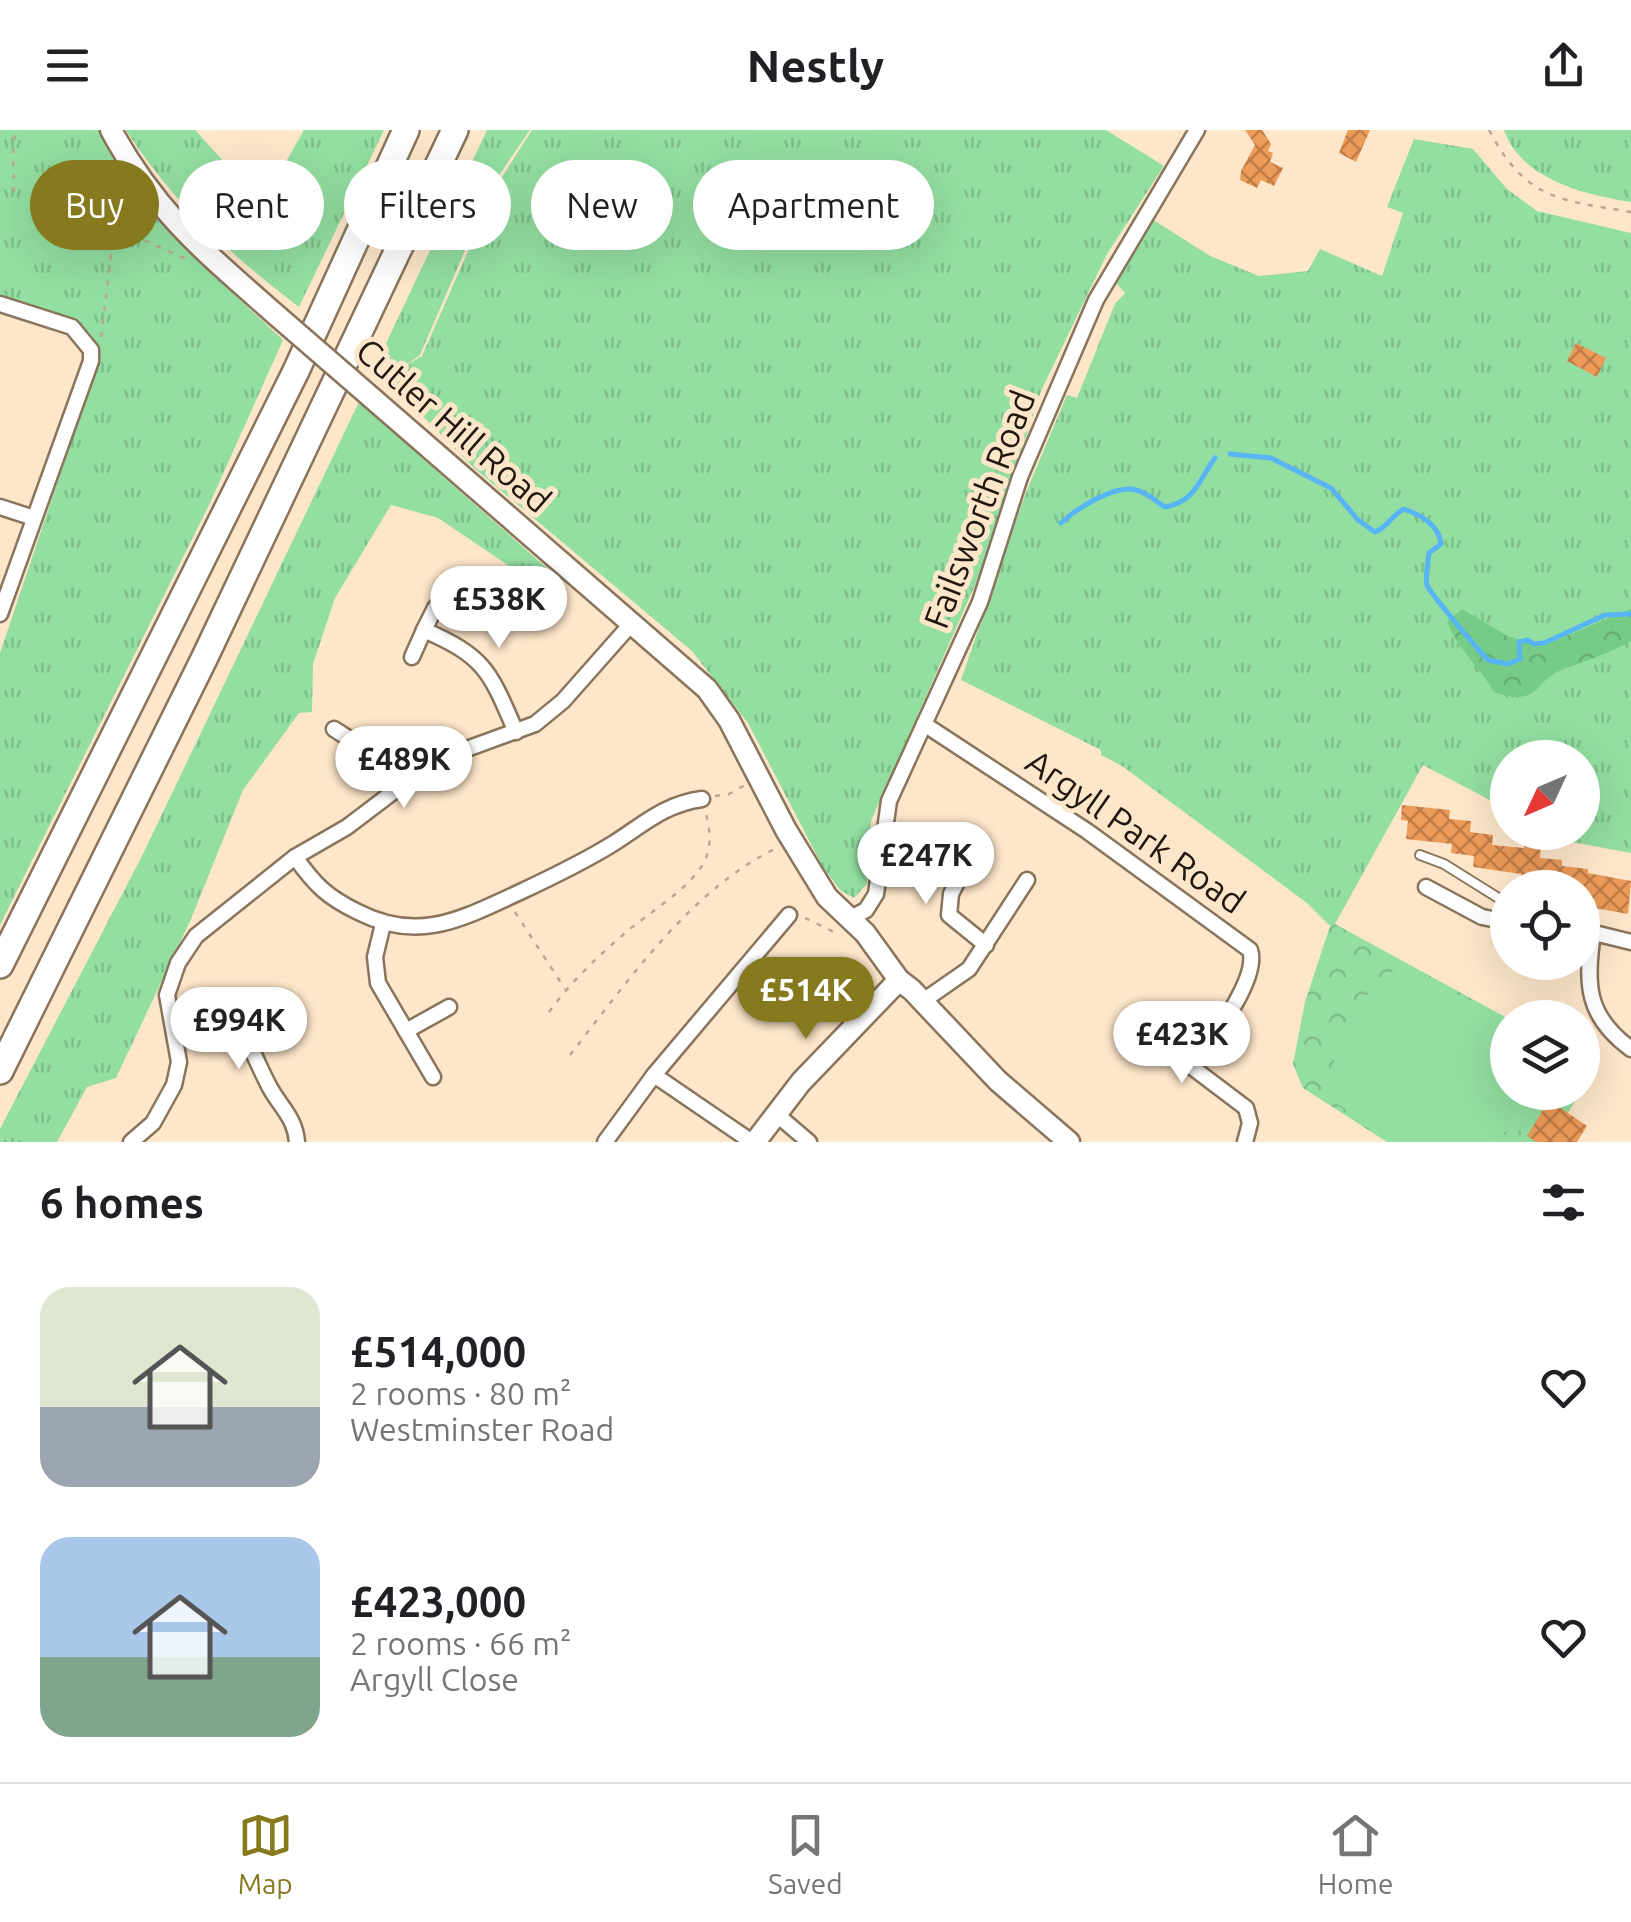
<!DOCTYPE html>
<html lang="en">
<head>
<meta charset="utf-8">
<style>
  body { margin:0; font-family:Ubuntu,sans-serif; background:#f2f2f2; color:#202124; height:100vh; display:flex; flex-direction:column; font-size:38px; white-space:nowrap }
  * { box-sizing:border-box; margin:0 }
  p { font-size:32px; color:#757577 }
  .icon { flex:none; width:55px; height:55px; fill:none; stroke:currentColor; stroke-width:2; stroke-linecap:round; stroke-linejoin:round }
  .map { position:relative; height:1012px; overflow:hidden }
  .sheet { display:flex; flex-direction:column; background:#fff; flex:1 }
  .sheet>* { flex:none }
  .top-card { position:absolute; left:30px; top:30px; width:1000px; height:90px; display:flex; gap:20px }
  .needle { width:65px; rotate:226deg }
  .controls { position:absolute; left:1490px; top:610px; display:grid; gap:20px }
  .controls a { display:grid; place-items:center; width:110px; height:110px; border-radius:50%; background:#fff; box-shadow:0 10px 40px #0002; font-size:50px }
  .price { position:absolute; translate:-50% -85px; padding:0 22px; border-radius:35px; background:#fff; color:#222; font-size:32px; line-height:65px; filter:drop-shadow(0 2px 5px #0008) }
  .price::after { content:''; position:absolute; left:50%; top:60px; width:30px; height:22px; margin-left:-15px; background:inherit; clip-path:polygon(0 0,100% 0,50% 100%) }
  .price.current { background:#87791e; color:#fff }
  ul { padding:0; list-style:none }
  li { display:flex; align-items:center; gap:30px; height:250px; padding:0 40px }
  li span { display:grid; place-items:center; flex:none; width:280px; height:200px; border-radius:30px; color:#555 }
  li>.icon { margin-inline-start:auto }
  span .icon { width:120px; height:120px; fill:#fffc; stroke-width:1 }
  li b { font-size:42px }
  h2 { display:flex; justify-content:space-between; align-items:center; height:120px; padding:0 40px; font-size:42px }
  .pill { padding:0 35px; border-radius:45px; background:#fff; box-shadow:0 10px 40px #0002; font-size:35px; line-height:90px }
  .pill.current { background:#87791e; color:#fff }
  header { display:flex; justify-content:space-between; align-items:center; height:130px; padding:0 40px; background:#fff; font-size:45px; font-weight:700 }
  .menu { display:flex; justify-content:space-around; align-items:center; height:140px; border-top:2px solid #e0e0e0; background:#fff; font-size:28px; color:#757577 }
  .menu a { display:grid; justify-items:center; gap:5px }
  .menu .current { color:#87791e }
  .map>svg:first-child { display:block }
  .grass { fill:url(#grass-tufts) }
  .forest { fill:url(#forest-crowns) }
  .park { fill:url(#park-crowns) }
  .pitch { fill:#93dea1 }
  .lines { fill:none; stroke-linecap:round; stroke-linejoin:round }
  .stream { stroke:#57b4f5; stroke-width:5 }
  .building { fill:url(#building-cross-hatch) }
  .lane-casing { stroke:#89755c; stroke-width:12 }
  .street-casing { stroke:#89755c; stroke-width:19 }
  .secondary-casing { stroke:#89755c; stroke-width:25 }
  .highway-casing { stroke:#89755c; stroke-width:30 }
  .path { stroke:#baa791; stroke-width:2.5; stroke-dasharray:5 8; stroke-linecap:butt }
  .lane { stroke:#fff; stroke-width:8 }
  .street { stroke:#fff; stroke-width:14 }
  .secondary { stroke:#fff; stroke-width:20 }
  .highway { stroke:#fff; stroke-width:25 }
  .secondary-bridge-casing { stroke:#89755c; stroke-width:25; stroke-linecap:butt }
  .secondary-bridge { stroke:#fff; stroke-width:20 }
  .labels { text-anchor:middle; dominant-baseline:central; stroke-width:10; stroke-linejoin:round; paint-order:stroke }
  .street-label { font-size:35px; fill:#20180e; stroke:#fde6ca }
</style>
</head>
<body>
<header><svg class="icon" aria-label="menu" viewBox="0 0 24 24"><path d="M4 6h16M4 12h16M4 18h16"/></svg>Nestly<svg class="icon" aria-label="share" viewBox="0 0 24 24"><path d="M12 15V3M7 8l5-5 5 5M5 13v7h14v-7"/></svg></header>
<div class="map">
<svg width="1631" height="1012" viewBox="0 0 1631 1012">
  <defs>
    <pattern id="grass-tufts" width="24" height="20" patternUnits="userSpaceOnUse" patternTransform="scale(2.5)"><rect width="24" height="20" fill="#93dea1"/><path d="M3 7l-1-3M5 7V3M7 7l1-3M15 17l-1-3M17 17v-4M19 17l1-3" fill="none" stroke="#7ebe89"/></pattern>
    <pattern id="forest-crowns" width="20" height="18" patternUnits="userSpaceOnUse" patternTransform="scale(2.5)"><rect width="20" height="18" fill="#76cc87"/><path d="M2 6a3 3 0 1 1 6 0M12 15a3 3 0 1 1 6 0" fill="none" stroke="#66ae73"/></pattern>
    <pattern id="park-crowns" width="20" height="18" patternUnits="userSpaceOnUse" patternTransform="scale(2.5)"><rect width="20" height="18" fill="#93dea1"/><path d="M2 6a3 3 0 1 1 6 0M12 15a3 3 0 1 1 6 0" fill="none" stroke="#7ebe89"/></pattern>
    <pattern id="building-cross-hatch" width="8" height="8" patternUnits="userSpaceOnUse" patternTransform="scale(2.5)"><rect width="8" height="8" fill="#ed9b58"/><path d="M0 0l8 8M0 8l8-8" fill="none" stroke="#c07d47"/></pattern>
  </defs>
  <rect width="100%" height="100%" fill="#fde6ca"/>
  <g class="grass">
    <path d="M0,0H99L131,61L184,118L283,210L210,373L0,795V523L99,229L92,206L74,191L0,167Z"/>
    <path d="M126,0H195L262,74L304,0H384L299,177C232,126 172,72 126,0Z"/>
    <path d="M487,0H530L495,51L420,225L405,236L422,226L498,53L532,0H1106L1164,36L1107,124L1041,261L986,430L871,691L867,754L854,768L841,761L824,739L748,593L692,521L474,338L385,248L379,251L372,243Z"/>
    <path d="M1504,0H1631V72C1584,65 1521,49 1504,0Z"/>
    <path d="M1414,9L1473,19L1507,59L1537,81L1631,103V723L1572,712L1553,703L1582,702V628H1508L1507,679L1423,635L1335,794L1330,796L1307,773L1122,636L1101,625V620L961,550L1025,365L1067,265L1077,268L1115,174L1125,163L1115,152L1152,89L1210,126L1259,146L1308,141L1320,119L1382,146L1403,83L1387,77Z"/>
    <path d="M359,272L558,448L554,466L438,388L391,375L335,468L313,534L312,582L299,583L243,660L191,789L116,948L87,957L57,1012H0V999L142,726Z"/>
  </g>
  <path class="forest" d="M1462,479L1509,507L1544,515L1631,479V511C1608,524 1588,530 1564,539C1533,549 1543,578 1494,562C1478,534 1461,524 1447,492Z"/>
  <path class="park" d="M1335,794L1507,888L1508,962L1567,963L1576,970L1550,1012H1387L1303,958L1293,934L1305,872L1330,796Z"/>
  <path class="pitch" d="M1403,835L1507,891L1508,962L1548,963V967L1540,970L1517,1004L1506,1001L1496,1012H1400L1334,972L1333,934L1350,886L1324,869L1327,863L1354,880L1381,849Z"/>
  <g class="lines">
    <g class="stream">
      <path d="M1230,324L1271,328L1331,358L1358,390L1375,402C1388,397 1392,385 1404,379C1421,385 1439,395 1441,414L1429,423C1428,433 1425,446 1427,455C1429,462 1480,522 1488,530L1508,534L1520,529L1519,512L1527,510L1534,514L1544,513L1605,485L1631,484"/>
      <path d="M1061,393C1076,379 1115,354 1136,360C1146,362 1157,372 1165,377C1196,371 1198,351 1215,328"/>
    </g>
  </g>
  <g class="building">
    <path d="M1245,0H1262L1271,14L1268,21L1273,23L1270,32L1283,38L1274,56L1261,50L1257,58L1240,50L1241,41L1255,15Z"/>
    <path d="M1348,0H1370L1356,32L1339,23Z"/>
    <path d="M1576,213L1606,228L1597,247L1567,231Z"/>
    <path d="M1402,675L1450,680L1449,689L1471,691L1470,702L1493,705L1492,715L1524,718L1525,712L1541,715L1540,728L1562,730V736L1588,739V743L1631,751L1628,784L1589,777V773L1582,772V758L1544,755V752L1521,749V744L1473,737L1474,726L1451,723L1452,714L1406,709L1408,691L1401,690Z"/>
    <path d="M1549,970L1587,996L1577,1012H1536L1527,1006Z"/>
  </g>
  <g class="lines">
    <defs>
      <path id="lane" d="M1420,725L1444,734L1508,774"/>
      <g id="street">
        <path d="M0,174L72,197L91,220V231L0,484"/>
        <path d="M0,377L34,388"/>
        <path d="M451,456L435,478L424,500C486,527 490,542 516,602"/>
        <path d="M412,527L424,500"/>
        <path d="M924,594L1087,701L1250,820C1260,849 1209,913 1192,937"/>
        <path d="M334,599L362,617L398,658"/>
        <path d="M975,717L951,764L949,785L986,815"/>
        <path d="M295,727C315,755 327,767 358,782C419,813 461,789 518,763C550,748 584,732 614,713C644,694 665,674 702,669"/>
        <path d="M1426,757L1482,787L1508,792"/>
        <path d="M851,788L866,780L876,764L889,671L980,472L1020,347L1096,170L1197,0"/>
        <path d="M383,794L375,827L378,853L433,947"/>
        <path d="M1582,800L1631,812"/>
        <path d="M1593,804C1585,855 1587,887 1631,919"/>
        <path d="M923,871L969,839L1027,750"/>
        <path d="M172,890C242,871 243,906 269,956C280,977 295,987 297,1012"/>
        <path d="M1135,894L1246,978L1250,993L1245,1012"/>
        <path d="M406,901L449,877"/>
        <path d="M654,945L752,1012"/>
        <path d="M775,983L809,1012"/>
        <path d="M131,1012L153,993L174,955L179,932L167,865L178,833L196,806L295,727L347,697L434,631L535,594L563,571L632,493"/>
        <path d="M605,1012L654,945L789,785"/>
      </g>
      <g id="secondary">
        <path d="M111,0C156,83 206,123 275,184"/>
        <path d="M372,268L707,559L729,590L786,700L827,767L865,803L899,850L912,860L998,951L1069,1012"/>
        <path d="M755,1012L801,952L899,850"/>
      </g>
      <g id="highway">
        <path d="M0,835L296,241L406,0"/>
        <path d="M0,941L204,529L455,0"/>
      </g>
    </defs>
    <use href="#lane" class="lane-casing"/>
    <use href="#street" class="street-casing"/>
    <use href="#secondary" class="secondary-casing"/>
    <use href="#highway" class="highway-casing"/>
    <g class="path">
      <path d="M1489,0C1526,70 1559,70 1631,82"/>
      <path d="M14,62L13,13L17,0"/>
      <path d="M101,207L111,125L110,103L115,99L122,100L188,130"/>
      <path d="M715,666L729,664L745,655"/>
      <path d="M515,782L565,859"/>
      <path d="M805,788L838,804"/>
      <path d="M549,882C570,853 597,827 625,803C647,784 694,756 705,730C712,715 710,699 706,684"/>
      <path d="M570,925C627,852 692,758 777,718"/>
    </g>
    <use href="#lane" class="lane"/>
    <use href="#street" class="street"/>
    <use href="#secondary" class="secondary"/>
    <use href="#highway" class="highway"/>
    <defs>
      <path id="secondary-bridge" d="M275,184L372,268"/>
    </defs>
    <use href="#secondary-bridge" class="secondary-bridge-casing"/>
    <use href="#secondary-bridge" class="secondary-bridge"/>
  </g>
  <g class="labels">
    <g class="street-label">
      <text transform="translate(454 295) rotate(41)">Cutler Hill Road</text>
      <text transform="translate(979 379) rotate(-69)">Failsworth Road</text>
      <text transform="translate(1136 701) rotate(35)">Argyll Park Road</text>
    </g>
  </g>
</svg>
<div class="controls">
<a><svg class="needle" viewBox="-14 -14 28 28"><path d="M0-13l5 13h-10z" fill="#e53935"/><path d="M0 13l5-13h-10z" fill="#757577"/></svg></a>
<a><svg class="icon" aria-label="locate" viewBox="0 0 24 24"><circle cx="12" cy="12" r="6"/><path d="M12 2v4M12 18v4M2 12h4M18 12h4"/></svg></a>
<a><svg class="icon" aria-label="layers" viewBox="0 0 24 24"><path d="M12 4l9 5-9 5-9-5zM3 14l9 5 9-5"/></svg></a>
</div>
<b class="price" style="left:499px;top:521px">£538K</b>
<b class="price" style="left:404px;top:681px">£489K</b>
<b class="price" style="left:926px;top:777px">£247K</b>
<b class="price current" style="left:806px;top:912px">£514K</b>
<b class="price" style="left:239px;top:942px">£994K</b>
<b class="price" style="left:1182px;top:956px">£423K</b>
<div class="top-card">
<a class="pill current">Buy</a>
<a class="pill">Rent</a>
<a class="pill">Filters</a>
<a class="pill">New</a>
<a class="pill">Apartment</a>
</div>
</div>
<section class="sheet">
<h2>6 homes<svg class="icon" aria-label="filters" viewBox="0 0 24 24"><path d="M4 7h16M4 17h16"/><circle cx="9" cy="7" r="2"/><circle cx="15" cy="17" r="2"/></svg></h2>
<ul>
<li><span style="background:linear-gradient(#dfe7d0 60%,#9aa5b1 0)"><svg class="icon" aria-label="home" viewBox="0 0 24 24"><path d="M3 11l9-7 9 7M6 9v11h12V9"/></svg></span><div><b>£514,000</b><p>2 rooms · 80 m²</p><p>Westminster Road</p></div><svg class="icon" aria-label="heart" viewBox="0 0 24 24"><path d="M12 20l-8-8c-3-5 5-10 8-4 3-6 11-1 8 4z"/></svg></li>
<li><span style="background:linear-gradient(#a9c7e8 60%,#7fa58c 0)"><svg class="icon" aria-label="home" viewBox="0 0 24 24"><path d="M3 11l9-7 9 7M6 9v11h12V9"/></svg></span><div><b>£423,000</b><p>2 rooms · 66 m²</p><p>Argyll Close</p></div><svg class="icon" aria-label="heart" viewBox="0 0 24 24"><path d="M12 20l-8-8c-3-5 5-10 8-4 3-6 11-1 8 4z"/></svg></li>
</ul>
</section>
<nav class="menu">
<a class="current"><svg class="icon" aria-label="map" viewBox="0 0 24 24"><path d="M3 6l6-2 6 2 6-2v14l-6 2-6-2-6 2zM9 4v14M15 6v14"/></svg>Map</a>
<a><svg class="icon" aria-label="saved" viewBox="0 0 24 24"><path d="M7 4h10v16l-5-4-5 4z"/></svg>Saved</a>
<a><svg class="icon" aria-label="home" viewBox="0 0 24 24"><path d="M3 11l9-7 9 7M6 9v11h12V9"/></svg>Home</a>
</nav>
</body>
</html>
